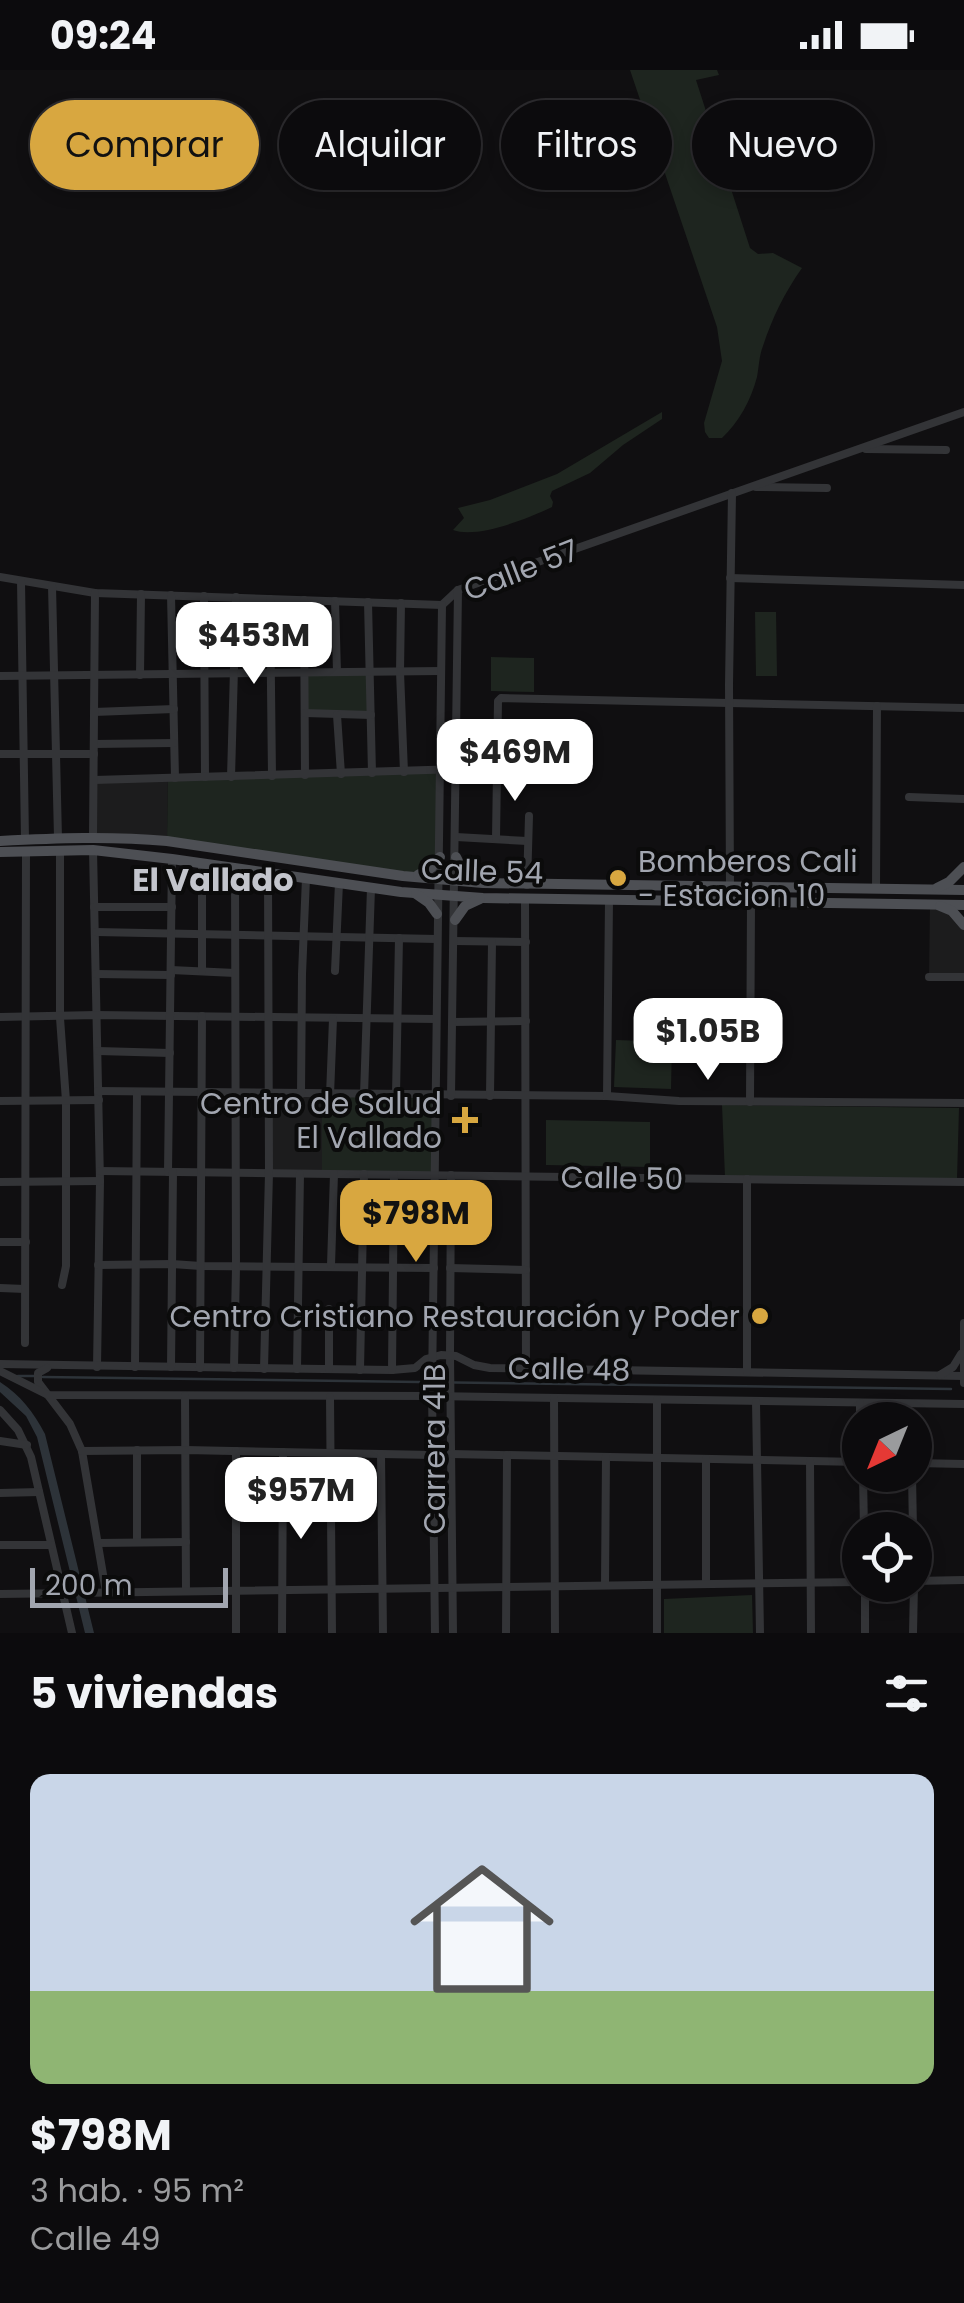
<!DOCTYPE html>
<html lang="es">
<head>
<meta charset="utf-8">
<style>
  body { margin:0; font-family:Poppins,sans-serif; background:#1a191b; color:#f1f3f6; height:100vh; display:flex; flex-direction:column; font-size:38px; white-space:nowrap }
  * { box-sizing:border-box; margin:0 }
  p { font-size:32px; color:#9a9b9d }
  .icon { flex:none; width:55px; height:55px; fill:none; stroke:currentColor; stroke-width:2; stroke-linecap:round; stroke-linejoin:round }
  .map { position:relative; height:1563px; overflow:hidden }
  .side { display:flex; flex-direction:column; background:#0c0b0d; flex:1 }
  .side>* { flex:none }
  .hud { position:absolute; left:30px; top:30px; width:905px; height:90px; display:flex; gap:20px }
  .needle { width:65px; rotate:223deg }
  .tools { position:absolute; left:842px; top:1332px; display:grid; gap:20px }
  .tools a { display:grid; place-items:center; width:90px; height:90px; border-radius:50%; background:#0c0b0d; box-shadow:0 5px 15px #0003,0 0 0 2px #2c2b2e; font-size:50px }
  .scale { position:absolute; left:30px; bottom:25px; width:198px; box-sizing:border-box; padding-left:10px; border:5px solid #a2a6b0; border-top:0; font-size:28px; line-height:35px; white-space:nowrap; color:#a2a6b0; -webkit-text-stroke:8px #0b0b0b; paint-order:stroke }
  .price { position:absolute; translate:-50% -85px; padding:0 22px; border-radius:20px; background:#fff; color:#222; font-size:32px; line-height:65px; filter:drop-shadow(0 2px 5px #0008) }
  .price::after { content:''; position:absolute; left:50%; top:60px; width:30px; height:22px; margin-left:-15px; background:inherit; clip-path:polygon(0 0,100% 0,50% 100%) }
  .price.current { background:#d8a740; color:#111 }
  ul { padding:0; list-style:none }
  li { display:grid; align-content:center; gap:20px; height:530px; padding:0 30px }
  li+li { border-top:2px solid #2c2b2e }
  li span { display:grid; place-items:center; height:310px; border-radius:20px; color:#555 }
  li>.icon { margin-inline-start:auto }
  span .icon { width:180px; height:180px; fill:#fffc; stroke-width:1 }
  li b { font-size:42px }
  h2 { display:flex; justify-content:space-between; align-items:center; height:120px; padding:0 30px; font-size:42px }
  .chip { padding:0 35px; border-radius:45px; background:#0c0b0d; box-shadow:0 5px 15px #0003,0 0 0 2px #2c2b2e; font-size:35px; line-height:90px }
  .chip.current { background:#d8a740; color:#111 }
  .status { display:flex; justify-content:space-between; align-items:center; height:70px; padding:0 50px; background:#0c0b0d; direction:ltr }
  .status svg { height:28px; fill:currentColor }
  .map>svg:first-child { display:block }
  .built { fill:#1c1c1d }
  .green { fill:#1e251f }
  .water { fill:#2d3339 }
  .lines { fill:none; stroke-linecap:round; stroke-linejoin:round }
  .stream { stroke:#2d3339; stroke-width:2.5 }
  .minor { stroke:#333437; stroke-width:8 }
  .major { stroke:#4d4f54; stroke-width:10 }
  .poi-dot { fill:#d8a740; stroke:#0b0b0b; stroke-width:4 }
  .labels { text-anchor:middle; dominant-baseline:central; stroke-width:8; stroke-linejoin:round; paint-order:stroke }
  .street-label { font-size:30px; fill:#a2a6b0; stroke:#0b0b0b }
  .poi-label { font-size:30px; fill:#a2a6b0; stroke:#0b0b0b; text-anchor:end }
  .neighbourhood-label { font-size:32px; font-weight:bold; fill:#c3c5cc; stroke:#0b0b0b }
</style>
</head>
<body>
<div class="status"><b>09:24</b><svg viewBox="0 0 49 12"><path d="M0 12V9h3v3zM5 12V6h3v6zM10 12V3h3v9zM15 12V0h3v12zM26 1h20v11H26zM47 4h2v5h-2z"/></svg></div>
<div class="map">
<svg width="964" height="1563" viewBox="0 0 964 1563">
  <rect width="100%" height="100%" fill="#100f11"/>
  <g class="built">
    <path d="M168,708L167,771L93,767L94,710Z"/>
    <path d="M930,834L937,835L964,855V907H929Z"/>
    <path d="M267,1024H322V1104L269,1103Z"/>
  </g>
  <g class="green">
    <path d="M630,0H717L719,5L696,10L750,178L758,184L773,183L802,198C785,222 772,248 763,276C759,286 759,297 757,307C751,330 739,352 722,368H709L705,362L704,353L722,291L717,257Z"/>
    <path d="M662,342V349L623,375L590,403L552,421L550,426L553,432L552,437C529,448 478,469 453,460L464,448L458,438L490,430L557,404Z"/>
    <path d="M755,542H776L777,606H756Z"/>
    <path d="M491,587L534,588V622L491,621Z"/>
    <path d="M369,602L371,645L306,643V603Z"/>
    <path d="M441,701L440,787L419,805L167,771L168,708Z"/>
    <path d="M616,970L672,972L671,1019L614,1017Z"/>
    <path d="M322,1024L436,1026V1105L322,1104Z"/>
    <path d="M722,1035L959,1038L957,1109L725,1107Z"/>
    <path d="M546,1050L650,1052V1097L546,1095Z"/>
    <path d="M752,1525L753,1563H664V1529Z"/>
  </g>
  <path class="water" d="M0,1312C21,1326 33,1341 45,1364L94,1563H85L37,1367L26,1346L0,1322Z"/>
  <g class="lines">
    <g class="stream">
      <path d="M18,1306H35"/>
      <path d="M43,1307L951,1319"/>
    </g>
    <g class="minor">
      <path d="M866,379L946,380"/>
      <path d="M756,417L827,418"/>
      <path d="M0,507L95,523L442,535L458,520L964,342"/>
      <path d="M730,508L964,515"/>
      <path d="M21,511L25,770"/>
      <path d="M52,516L58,768"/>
      <path d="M171,525L175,708"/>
      <path d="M204,526L205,707"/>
      <path d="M270,529L272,706"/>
      <path d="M304,530L305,705"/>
      <path d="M335,531L337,602"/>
      <path d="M368,532L372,703"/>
      <path d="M401,533L400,602L404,702"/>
      <path d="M140,605L141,524"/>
      <path d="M0,606L441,601"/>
      <path d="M94,642L174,639"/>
      <path d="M305,643L371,645"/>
      <path d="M337,645L341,704"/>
      <path d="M94,674L174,673"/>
      <path d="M0,684H94"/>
      <path d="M231,707L236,527"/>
      <path d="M94,710L530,697"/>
      <path d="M909,727L964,729"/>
      <path d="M93,767L95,523"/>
      <path d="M456,767L527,771"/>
      <path d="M496,769L498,631L501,628L964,638"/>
      <path d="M60,780V948L66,1031V1196L62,1215"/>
      <path d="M93,780L100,1111L97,1297"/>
      <path d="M527,815L529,746"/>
      <path d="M730,817L729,615L732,423"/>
      <path d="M876,819L877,636"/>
      <path d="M525,828L526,1299"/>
      <path d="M94,837H172"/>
      <path d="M96,862L437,869"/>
      <path d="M454,871L526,872"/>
      <path d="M171,900L235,903"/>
      <path d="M202,901V793"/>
      <path d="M335,901L339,813"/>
      <path d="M96,904L171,905"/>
      <path d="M929,907H964"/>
      <path d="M0,947L96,945L436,949"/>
      <path d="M452,952L526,951"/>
      <path d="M98,981L170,983"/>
      <path d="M98,1021L607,1026L679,1031L964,1033"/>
      <path d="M301,1024L302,904L306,808"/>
      <path d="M330,1025L333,949"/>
      <path d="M364,1025L371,818"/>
      <path d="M396,1025L399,868"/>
      <path d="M451,1026L458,520"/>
      <path d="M490,1026L492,872"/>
      <path d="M607,1026L609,830"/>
      <path d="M0,1031L99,1030"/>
      <path d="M750,1032L751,833"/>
      <path d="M100,1101L964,1112"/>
      <path d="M168,1102L172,789"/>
      <path d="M451,1105L450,1285L453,1563"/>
      <path d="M0,1112L100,1111"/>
      <path d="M0,1172H26"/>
      <path d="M98,1195L172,1194L201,1196L434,1198"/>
      <path d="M331,1195L334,1104"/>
      <path d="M450,1198L526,1200"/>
      <path d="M0,1218L25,1219"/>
      <path d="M964,1253V1313"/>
      <path d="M25,1273L26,781"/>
      <path d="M0,1294L392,1300L415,1298L426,1289L441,1285L456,1286L474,1295L490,1298L964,1306"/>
      <path d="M135,1297L137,1022"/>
      <path d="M171,1297L173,1102"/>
      <path d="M47,1298L38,1303V1312L70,1354L82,1381L106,1522"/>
      <path d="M200,1298L202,946"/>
      <path d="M234,1298L236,1197L235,798"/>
      <path d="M264,1299L269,1103L268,803"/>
      <path d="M297,1299L300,1104"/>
      <path d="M329,1299V1239"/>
      <path d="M360,1300L364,1104"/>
      <path d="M392,1300L394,1105"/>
      <path d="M0,1301L48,1325L432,1326L964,1334"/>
      <path d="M747,1302V1109"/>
      <path d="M940,1305L953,1297L961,1284"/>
      <path d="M185,1326L186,1521"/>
      <path d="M330,1327L332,1563"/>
      <path d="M554,1328L555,1563"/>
      <path d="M657,1330V1563"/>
      <path d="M756,1332L760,1563"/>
      <path d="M860,1333V1350"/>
      <path d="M0,1340L18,1360L31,1387L72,1563"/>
      <path d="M0,1371L27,1375"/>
      <path d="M137,1380V1472"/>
      <path d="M82,1381L186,1380L433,1385"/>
      <path d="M381,1384L383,1563"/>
      <path d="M451,1384L860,1392"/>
      <path d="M706,1389V1514"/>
      <path d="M810,1391L811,1563"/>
      <path d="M915,1393L964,1394"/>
      <path d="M863,1405L864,1460"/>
      <path d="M912,1405L913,1460"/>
      <path d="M0,1423L39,1422"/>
      <path d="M98,1473L186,1472"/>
      <path d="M0,1475H51"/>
      <path d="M915,1511L964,1510"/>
      <path d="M605,1515L606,1387"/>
      <path d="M865,1515V1563"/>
      <path d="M0,1524L860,1512"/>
      <path d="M236,1563V1381"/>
      <path d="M282,1563L283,1382"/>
      <path d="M435,1563L432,1319L442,535"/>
      <path d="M506,1563L507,1385"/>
      <path d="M913,1563L914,1515"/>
    </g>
    <g class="major">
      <path d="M0,771C56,768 111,766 167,771L403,806L483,813L964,820"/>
      <path d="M0,782L93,780L172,789L401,822L483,828L964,835"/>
      <path d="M456,787L464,803L477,812"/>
      <path d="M418,805L431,798L440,787"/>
      <path d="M937,818L949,812L964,797"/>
      <path d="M416,824L429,833L437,844"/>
      <path d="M940,836L952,841L964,855"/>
      <path d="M455,850L465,836L480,829"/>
    </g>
  </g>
  <g class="poi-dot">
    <circle cx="618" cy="808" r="10"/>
    <path d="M460 1035h10v10h10v10h-10v10h-10v-10h-10v-10h10z"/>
    <circle cx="760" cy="1246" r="10"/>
  </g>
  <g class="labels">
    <g class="street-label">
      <text transform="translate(521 500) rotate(-21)">Calle 57</text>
      <text transform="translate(482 801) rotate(2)">Calle 54</text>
      <text transform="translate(622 1108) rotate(1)">Calle 50</text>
      <text transform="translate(569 1299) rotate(1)">Calle 48</text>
      <text transform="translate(434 1379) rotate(-90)">Carrera 41B</text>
    </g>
    <g class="poi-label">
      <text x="638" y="791" text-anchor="start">Bomberos Cali<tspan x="638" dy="34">- Estacion 10</tspan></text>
      <text x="442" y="1033">Centro de Salud<tspan x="442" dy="34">El Vallado</tspan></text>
      <text x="740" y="1246">Centro Cristiano Restauración y Poder</text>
    </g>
    <g class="neighbourhood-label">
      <text x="213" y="809">El Vallado</text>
    </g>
  </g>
</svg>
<div class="tools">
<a><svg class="needle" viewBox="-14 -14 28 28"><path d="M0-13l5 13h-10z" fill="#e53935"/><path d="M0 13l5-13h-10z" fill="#9a9b9d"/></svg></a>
<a><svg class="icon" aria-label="locate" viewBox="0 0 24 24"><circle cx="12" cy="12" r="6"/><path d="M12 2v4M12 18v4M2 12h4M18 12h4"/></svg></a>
</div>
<div class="scale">200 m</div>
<b class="price" style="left:254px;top:617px">$453M</b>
<b class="price" style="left:515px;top:734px">$469M</b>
<b class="price" style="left:708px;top:1013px">$1.05B</b>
<b class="price current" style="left:416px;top:1195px">$798M</b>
<b class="price" style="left:301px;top:1472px">$957M</b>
<div class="hud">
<a class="chip current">Comprar</a>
<a class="chip">Alquilar</a>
<a class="chip">Filtros</a>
<a class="chip">Nuevo</a>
</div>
</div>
<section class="side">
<h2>5 viviendas<svg class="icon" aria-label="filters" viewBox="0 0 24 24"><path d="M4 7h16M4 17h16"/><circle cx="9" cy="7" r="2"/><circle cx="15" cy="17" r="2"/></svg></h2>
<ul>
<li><span style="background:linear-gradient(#c9d6e8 70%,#8fb573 0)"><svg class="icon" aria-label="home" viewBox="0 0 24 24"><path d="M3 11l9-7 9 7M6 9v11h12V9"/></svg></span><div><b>$798M</b><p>3 hab. · 95 m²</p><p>Calle 49</p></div></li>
</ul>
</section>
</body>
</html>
